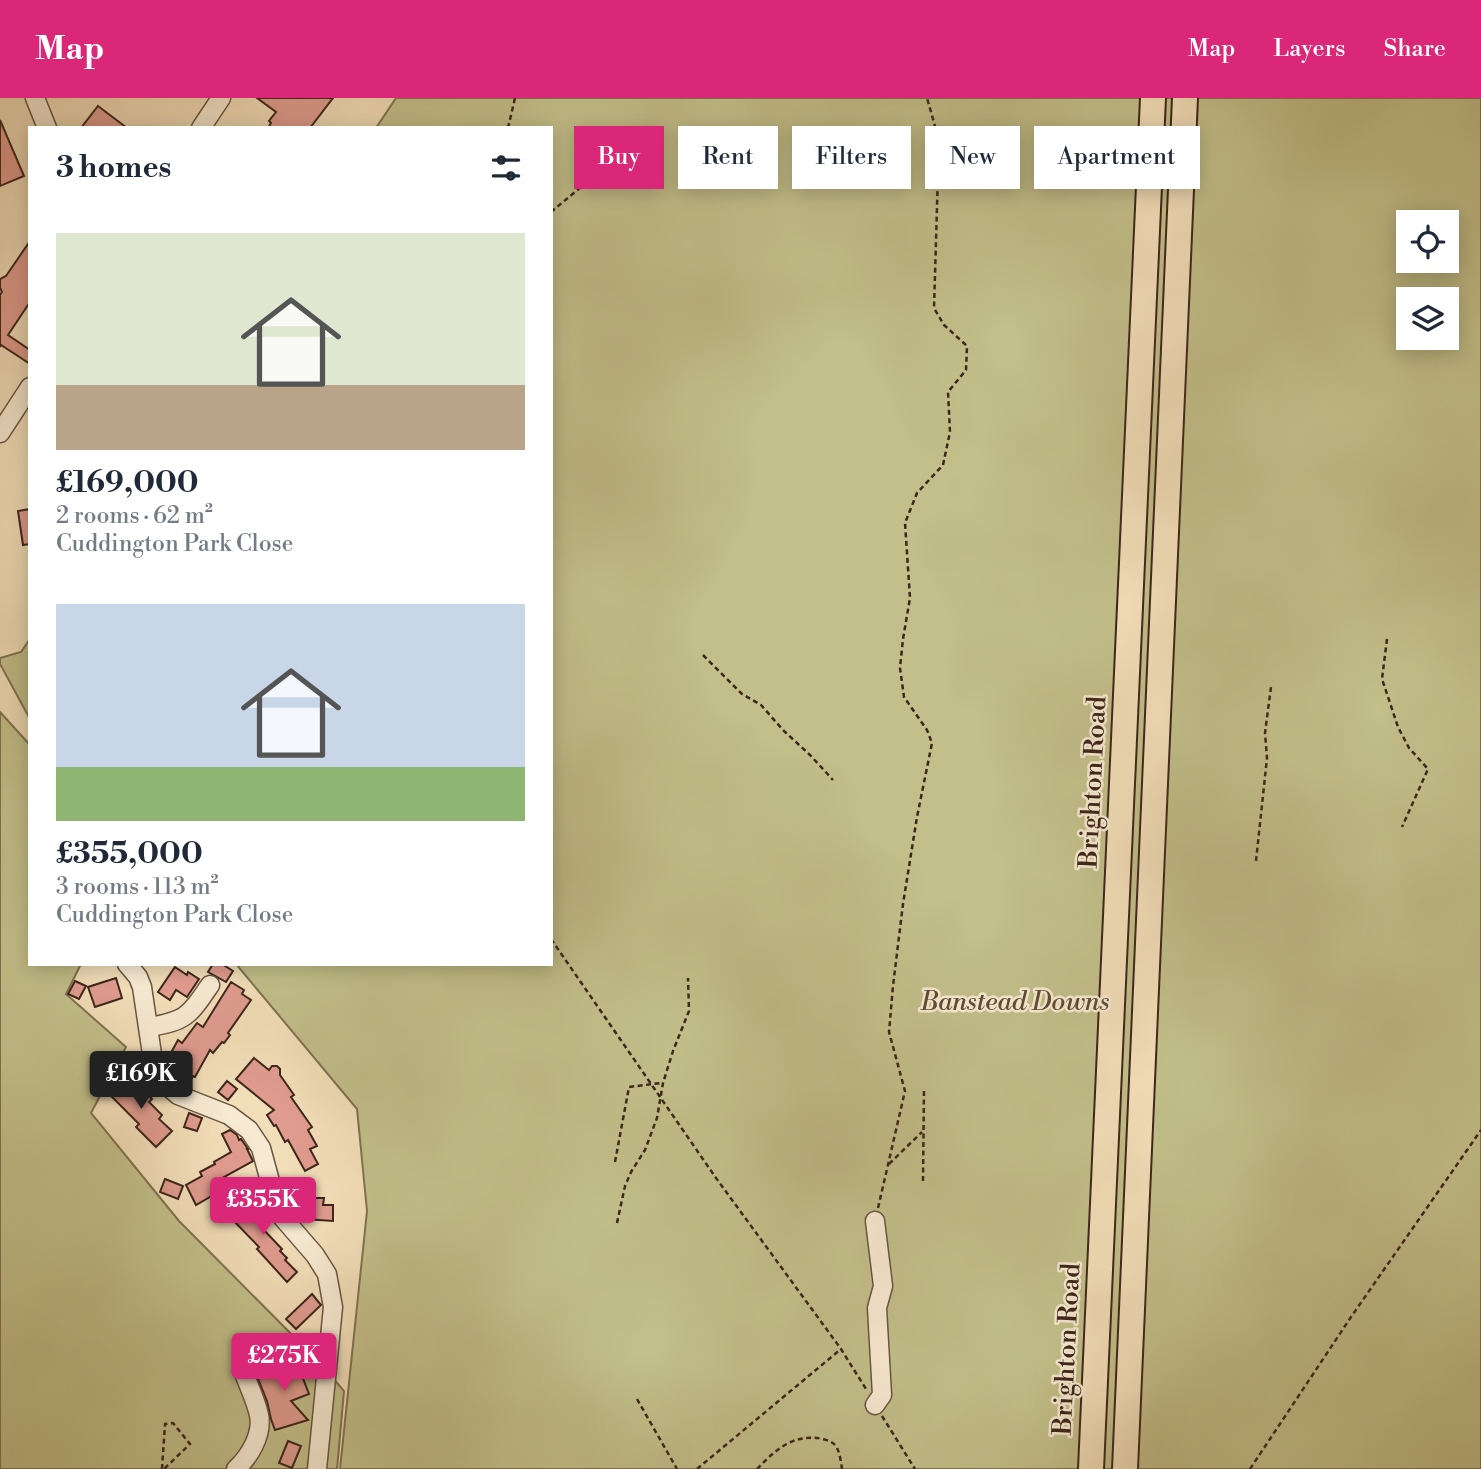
<!DOCTYPE html>
<html lang="en">
<head>
<meta charset="utf-8">
<style>
  body { margin:0; font-family:"Libre Bodoni",serif; background:#f2f2f3; color:#1f2937; height:100vh; display:flex; flex-direction:column; font-size:26px; white-space:nowrap }
  * { box-sizing:border-box; margin:0 }
  p { font-size:23px; color:#747a83 }
  .icon { flex:none; width:38px; height:38px; fill:none; stroke:currentColor; stroke-width:2; stroke-linecap:round; stroke-linejoin:round }
  .map { position:relative; flex:1; overflow:hidden }
  .details { position:absolute; left:28px; top:28px; width:525px; height:840px; display:flex; flex-direction:column; background:#fff; border-radius:0px; box-shadow:0 4px 18px #0003 }
  .details>* { flex:none }
  .banner { position:absolute; left:574px; top:28px; width:665px; height:63px; display:flex; gap:14px }
  .fabs { position:absolute; left:1396px; top:112px; display:grid; gap:14px }
  .fabs a { display:grid; place-items:center; width:63px; height:63px; border-radius:0px; background:#fff; box-shadow:0 4px 18px #0003; font-size:35px }
  .price { position:absolute; translate:-50% -60px; padding:0 16px; border-radius:7px; background:#db2777; color:#fff; font-size:23px; line-height:46px; filter:drop-shadow(0 2px 4px #0008) }
  .price::after { content:''; position:absolute; left:50%; top:42px; width:21px; height:16px; margin-left:-10px; background:inherit; clip-path:polygon(0 0,100% 0,50% 100%) }
  .price.on { background:#222; color:#fff }
  ul { padding:0; list-style:none }
  li { display:grid; align-content:center; gap:14px; height:371px; padding:0 28px }
  li span { display:grid; place-items:center; height:217px; border-radius:0px; color:#555 }
  li>.icon { margin-inline-start:auto }
  span .icon { width:126px; height:126px; fill:#fffc; stroke-width:1 }
  li b { font-size:30px }
  h2 { display:flex; justify-content:space-between; align-items:center; height:84px; padding:0 28px; font-size:30px }
  .chip { padding:0 24px; border-radius:0px; background:#fff; box-shadow:0 4px 18px #0003; font-size:24px; line-height:63px }
  .chip.on { background:#db2777; color:#fff }
  header { display:flex; align-items:center; gap:42px; box-sizing:border-box; height:98px; padding:0 35px; background:#db2777; color:#fff }
  header strong { font-size:33px }
  nav { display:flex; gap:38px; margin-inline-start:auto; font-size:24px }
  .map>svg:first-child { display:block }
  .green { fill:#c2bf8a; stroke:#807252; stroke-width:2; fill-rule:evenodd }
  .building { fill:#e09c8f; stroke:#3d261b; stroke-width:2 }
  .lines { fill:none; stroke-linecap:round; stroke-linejoin:round }
  .minor-casing { stroke:#6a5442; stroke-width:21 }
  .highway-casing { stroke:#3d261b; stroke-width:28 }
  .path { stroke:#3d261b; stroke-width:2.5; stroke-dasharray:5 3.5; stroke-linecap:butt }
  .minor { stroke:#f7ead2; stroke-width:18 }
  .highway { stroke:#f2deb9; stroke-width:24 }
  .labels { text-anchor:middle; dominant-baseline:central; stroke-width:5; stroke-linejoin:round; paint-order:stroke }
  .street-label { font-size:26px; fill:#3d261b; stroke:#f7ead2 }
  .park-label { font-size:26px; font-style:italic; fill:#5e4c37; stroke:#f7ead2 }
</style>
</head>
<body>
<header>
<strong>Map</strong>
<nav><a>Map</a><a>Layers</a><a>Share</a></nav>
</header>
<div class="map">
<svg width="1481" height="1371" viewBox="0 0 1481 1371">
  <rect width="100%" height="100%" fill="#f2deb9"/>
  <filter id="stains"><feTurbulence type="fractalNoise" baseFrequency=".00286" numOctaves="4"/><feColorMatrix values="0 0 0 0 .2 0 0 0 0 .09 0 0 0 0 .02 0 0 0 .5 -.17"/></filter>
  <radialGradient id="worn" r=".72"><stop offset=".6" stop-color="#630" stop-opacity="0"/><stop offset="1" stop-color="#630" stop-opacity=".3"/></radialGradient>
  <g class="green">
    <path d="M396,0H1481V1371H340L367,1113L357,1011L236,866H551V30H376ZM1409,124H1447V163H1409ZM1409,201H1447V240H1409Z"/>
    <path d="M30,541V621L0,566V560L21,554Z"/>
    <path d="M0,614L30,647V866H81L66,896L126,949L91,1015L179,1123L319,1264L344,1293L337,1371H0Z"/>
  </g>
  <g class="building">
    <path d="M257,0H333L310,30H268L271,25L269,23L276,14Z"/>
    <path d="M98,8L127,30H81Z"/>
    <path d="M0,22L24,78L0,88Z"/>
    <path d="M30,143V204L8,237L30,252V266L1,247L0,249V197L2,194L0,190V181L6,178Z"/>
    <path d="M30,411V446L23,447L18,413Z"/>
    <path d="M213,866H222L233,873L226,884L208,874Z"/>
    <path d="M175,869L187,877L188,874L199,881L187,899L176,892L170,902L158,894Z"/>
    <path d="M116,880L122,900L95,909L88,889Z"/>
    <path d="M75,883L86,888L79,901L68,896Z"/>
    <path d="M231,884L244,892L242,896L251,902L228,935L230,937L224,945L222,944L213,955L210,952L195,979L193,978L192,980L179,973L185,961L172,953L178,942L182,945L197,925L203,929Z"/>
    <path d="M130,955L139,965L125,978L116,968Z"/>
    <path d="M254,960L269,972L272,968H277L280,971V977L294,997L291,999L312,1029L308,1032L317,1048L310,1051L318,1066L305,1073L288,1042L285,1044L276,1027L274,1028L267,1017L274,1012L236,981Z"/>
    <path d="M122,978L141,997L145,993L152,1001L149,1004L162,1017L159,1021L172,1033L156,1049L136,1029L139,1026L110,997L111,990Z"/>
    <path d="M227,983L237,991L228,1002L218,994Z"/>
    <path d="M189,1015L202,1020L197,1033L184,1029Z"/>
    <path d="M230,1032L237,1037L239,1042L241,1041L248,1051H247L253,1063L217,1083L222,1092L196,1107L186,1087L202,1078L200,1074L215,1066L214,1064L231,1054L222,1036Z"/>
    <path d="M165,1081L183,1088L178,1101L160,1094Z"/>
    <path d="M254,1095L264,1105L253,1116L263,1126L260,1128L282,1151L280,1153L287,1160L285,1162L297,1174L287,1184L257,1151L259,1149L231,1120L246,1107L244,1105Z"/>
    <path d="M313,1100H324L323,1107H333V1123L304,1121L305,1105L313,1106Z"/>
    <path d="M312,1196L321,1207L296,1231L286,1221Z"/>
    <path d="M295,1260L309,1296L291,1303L308,1322L275,1332L271,1321L267,1303L256,1276Z"/>
    <path d="M288,1343L301,1348L292,1370L279,1365Z"/>
  </g>
  <g class="lines">
    <defs>
      <g id="minor">
        <path d="M35,0L47,30"/>
        <path d="M201,30L221,0"/>
        <path d="M0,335L30,289"/>
        <path d="M127,866L138,879L142,889L153,963L160,976L171,991L178,997L229,1017L249,1032L261,1050L277,1109L283,1120L315,1157L327,1176L333,1209L317,1371"/>
        <path d="M149,929C186,923 189,918 210,887"/>
        <path d="M875,1123L883,1188L877,1210L882,1297L875,1307"/>
        <path d="M236,1371C249,1359 263,1337 259,1317C256,1303 249,1289 244,1275"/>
      </g>
      <g id="highway">
        <path d="M1091,1371L1153,0"/>
        <path d="M1125,1371L1185,0"/>
      </g>
    </defs>
    <use href="#minor" class="minor-casing"/>
    <use href="#highway" class="highway-casing"/>
    <g class="path">
      <path d="M508,30L515,0"/>
      <path d="M551,114L581,89"/>
      <path d="M1387,541L1382,581L1398,629L1409,650L1428,671L1402,729"/>
      <path d="M703,557L742,596L761,607L783,632L810,657L833,682"/>
      <path d="M1256,763L1267,660L1265,635L1271,589"/>
      <path d="M551,841L716,1080L841,1251L866,1291"/>
      <path d="M615,1064L629,989L661,985"/>
      <path d="M889,1066L922,1034"/>
      <path d="M923,1083L924,990"/>
      <path d="M878,1110L905,993L889,934L893,888L903,806L917,719L932,645L927,632L904,599L900,570L903,541L910,500L905,425L917,395L943,367L950,334L948,294L966,272L967,248L944,227L934,210L939,42L927,0"/>
      <path d="M617,1125L625,1088L631,1074L645,1052L657,1020L663,985L673,953L689,913L688,880"/>
      <path d="M637,1301L677,1371"/>
      <path d="M882,1318L915,1371"/>
      <path d="M162,1371L165,1326L173,1325L190,1346L164,1371"/>
      <path d="M697,1371L841,1251"/>
      <path d="M757,1371C776,1351 794,1335 823,1341C829,1343 834,1344 837,1350C840,1356 841,1364 842,1371"/>
      <path d="M1250,1371L1351,1219L1481,1032"/>
    </g>
    <use href="#minor" class="minor"/>
    <use href="#highway" class="highway"/>
  </g>
  <g class="labels">
    <g class="street-label">
      <text transform="translate(1093 684) rotate(-87)">Brighton Road</text>
      <text transform="translate(1067 1251) rotate(-87)">Brighton Road</text>
    </g>
    <g class="park-label">
      <text x="1015" y="904">Banstead Downs</text>
    </g>
  </g>
  <rect width="100%" height="100%" filter="url(#stains)"/>
  <rect width="100%" height="100%" fill="url(#worn)"/>
</svg>
<div class="fabs">
<a><svg class="icon" aria-label="locate" viewBox="0 0 24 24"><circle cx="12" cy="12" r="6"/><path d="M12 2v4M12 18v4M2 12h4M18 12h4"/></svg></a>
<a><svg class="icon" aria-label="layers" viewBox="0 0 24 24"><path d="M12 4l9 5-9 5-9-5zM3 14l9 5 9-5"/></svg></a>
</div>
<b class="price on" style="left:141px;top:1013px">£169K</b>
<b class="price" style="left:263px;top:1139px">£355K</b>
<b class="price" style="left:284px;top:1295px">£275K</b>
<div class="banner">
<a class="chip on">Buy</a>
<a class="chip">Rent</a>
<a class="chip">Filters</a>
<a class="chip">New</a>
<a class="chip">Apartment</a>
</div>
<section class="details">
<h2>3 homes<svg class="icon" aria-label="filters" viewBox="0 0 24 24"><path d="M4 7h16M4 17h16"/><circle cx="9" cy="7" r="2"/><circle cx="15" cy="17" r="2"/></svg></h2>
<ul>
<li><span style="background:linear-gradient(#dfe7d0 70%,#b9a48a 0)"><svg class="icon" aria-label="home" viewBox="0 0 24 24"><path d="M3 11l9-7 9 7M6 9v11h12V9"/></svg></span><div><b>£169,000</b><p>2 rooms · 62 m²</p><p>Cuddington Park Close</p></div></li>
<li><span style="background:linear-gradient(#c9d6e8 75%,#8fb573 0)"><svg class="icon" aria-label="home" viewBox="0 0 24 24"><path d="M3 11l9-7 9 7M6 9v11h12V9"/></svg></span><div><b>£355,000</b><p>3 rooms · 113 m²</p><p>Cuddington Park Close</p></div></li>
</ul>
</section>
</div>
</body>
</html>
